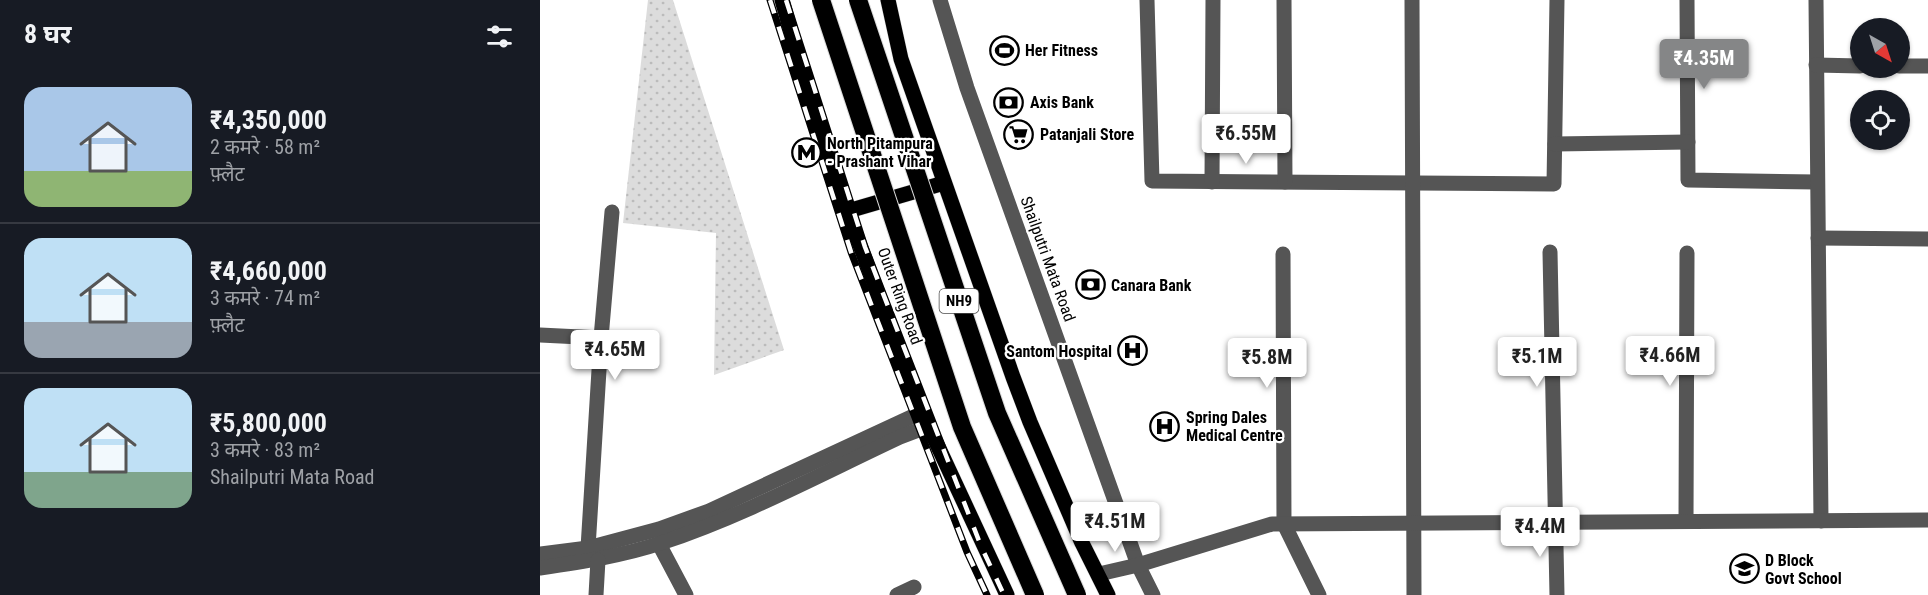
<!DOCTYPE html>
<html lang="hi">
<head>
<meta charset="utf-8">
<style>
  body { margin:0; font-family:"Roboto Condensed","Noto Sans Devanagari",sans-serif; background:#242831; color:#f1f3f6; height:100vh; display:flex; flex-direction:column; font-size:22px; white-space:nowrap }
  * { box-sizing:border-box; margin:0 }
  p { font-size:20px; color:#9ea1a6 }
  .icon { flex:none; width:33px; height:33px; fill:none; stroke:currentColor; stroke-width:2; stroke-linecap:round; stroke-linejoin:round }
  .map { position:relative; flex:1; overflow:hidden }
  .panel { display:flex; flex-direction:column; background:#171b24; width:540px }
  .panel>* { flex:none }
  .needle { width:39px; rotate:141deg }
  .fabs { position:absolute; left:1310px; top:18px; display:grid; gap:12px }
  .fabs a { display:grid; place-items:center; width:60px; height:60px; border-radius:50%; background:#171b24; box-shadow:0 2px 4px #0004; font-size:30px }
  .price { position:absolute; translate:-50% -51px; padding:0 14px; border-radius:6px; background:#fff; color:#222; font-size:20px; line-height:39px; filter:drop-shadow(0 2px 3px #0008) }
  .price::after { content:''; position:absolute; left:50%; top:36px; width:18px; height:14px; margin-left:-9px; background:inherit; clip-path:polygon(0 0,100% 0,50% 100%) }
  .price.active { background:#858687; color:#fff }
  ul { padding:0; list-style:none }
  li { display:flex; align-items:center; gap:18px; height:150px; padding:0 24px }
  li+li { border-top:2px solid #363941 }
  li span { display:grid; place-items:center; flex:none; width:168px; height:120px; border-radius:18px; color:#555 }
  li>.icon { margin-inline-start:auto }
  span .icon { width:72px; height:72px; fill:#fffc; stroke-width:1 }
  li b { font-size:26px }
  h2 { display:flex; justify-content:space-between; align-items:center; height:72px; padding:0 24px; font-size:26px }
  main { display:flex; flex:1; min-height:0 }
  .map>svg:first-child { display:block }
  .green { fill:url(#green-dots) }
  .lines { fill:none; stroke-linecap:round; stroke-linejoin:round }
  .major-casing { stroke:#dbdbdb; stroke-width:16 }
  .minor { stroke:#555; stroke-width:15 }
  .major { stroke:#000; stroke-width:15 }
  .rail-casing { stroke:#000; stroke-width:7 }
  .rail { stroke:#fff; stroke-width:4.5; stroke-dasharray:14; stroke-linecap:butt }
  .highway-bridge-casing { stroke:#dbdbdb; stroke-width:20; stroke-linecap:butt }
  .highway-bridge { stroke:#000; stroke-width:18 }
  .labels { text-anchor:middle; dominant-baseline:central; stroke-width:4.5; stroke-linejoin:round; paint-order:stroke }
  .shield { fill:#fff; stroke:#4c4c4c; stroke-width:1.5 }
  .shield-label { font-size:15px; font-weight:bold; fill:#000 }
  .poi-label { font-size:16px; font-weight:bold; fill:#000; stroke:#fff; text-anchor:start }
  .street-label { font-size:16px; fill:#000; stroke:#fff }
</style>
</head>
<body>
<main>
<section class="panel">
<h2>8 घर<svg class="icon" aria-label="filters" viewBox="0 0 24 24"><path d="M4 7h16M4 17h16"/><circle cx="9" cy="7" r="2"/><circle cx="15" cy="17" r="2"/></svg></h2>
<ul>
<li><span style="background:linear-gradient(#a9c7e8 70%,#8fb573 0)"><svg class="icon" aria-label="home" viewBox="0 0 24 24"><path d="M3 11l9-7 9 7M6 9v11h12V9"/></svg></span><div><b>₹4,350,000</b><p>2 कमरे · 58 m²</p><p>फ़्लैट</p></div></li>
<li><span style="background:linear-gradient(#bfe0f5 70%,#9aa5b1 0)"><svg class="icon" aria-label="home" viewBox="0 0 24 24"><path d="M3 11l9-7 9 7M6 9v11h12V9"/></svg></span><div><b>₹4,660,000</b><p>3 कमरे · 74 m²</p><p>फ़्लैट</p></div></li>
<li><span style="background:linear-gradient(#bfe0f5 70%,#7fa58c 0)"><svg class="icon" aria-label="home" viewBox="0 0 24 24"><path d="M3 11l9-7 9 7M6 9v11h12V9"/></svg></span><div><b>₹5,800,000</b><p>3 कमरे · 83 m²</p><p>Shailputri Mata Road</p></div></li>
</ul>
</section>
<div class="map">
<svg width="1388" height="595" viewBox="0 0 1388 595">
  <defs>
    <pattern id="green-dots" width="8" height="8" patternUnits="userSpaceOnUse" patternTransform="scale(1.5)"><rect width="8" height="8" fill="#dcdcdc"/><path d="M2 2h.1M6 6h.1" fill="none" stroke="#bbb" stroke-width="1.8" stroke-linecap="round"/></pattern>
  </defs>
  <rect width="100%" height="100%" fill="#fff"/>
  <path class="green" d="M108,0H133L244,350L174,375L176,233L83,223Z"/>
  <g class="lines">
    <defs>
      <g id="major">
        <path d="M242,0L285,151L382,412L467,595"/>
        <path d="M348,0L361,59L473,377L490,422L542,543L568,595"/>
        <path d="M308,211L404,183"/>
      </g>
    </defs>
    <use href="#major" class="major-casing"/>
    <g class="minor">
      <path d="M400,0L427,88L598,565L613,595"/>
      <path d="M607,0L612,181L1014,184L1017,0"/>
      <path d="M744,0L745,182"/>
      <path d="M872,0L874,595"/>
      <path d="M1147,0L1148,180L1277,182"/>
      <path d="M1276,0L1281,521"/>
      <path d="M1276,65L1320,66"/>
      <path d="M1359,66H1388"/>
      <path d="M1015,144L1148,142"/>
      <path d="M672,182L673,0"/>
      <path d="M1278,238L1388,239"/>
      <path d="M1010,252L1017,595"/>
      <path d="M743,254L744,524L779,595"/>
      <path d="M0,335L61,338"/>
      <path d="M1146,521L1147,253"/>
      <path d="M119,544L146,595"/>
      <path d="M48,548L61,338L72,212"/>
      <path d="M0,554L48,548L119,529L169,511L382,412"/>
      <path d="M0,568C41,562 82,556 121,543C203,516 281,474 360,437L389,426"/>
      <path d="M559,574L598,565L732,524L1388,520"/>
      <path d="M56,595L58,560"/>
      <path d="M357,595L374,587"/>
    </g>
    <use href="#major" class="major"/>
    <defs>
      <g id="rail">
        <path d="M230,0L311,252L427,552L447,595"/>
        <path d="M246,0L325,247L441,546L464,595"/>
      </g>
    </defs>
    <use href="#rail" class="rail-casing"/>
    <use href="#rail" class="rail"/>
    <defs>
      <g id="highway-bridge">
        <path d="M281,0L422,427L495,595"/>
        <path d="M318,0L457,413L537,595"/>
      </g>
    </defs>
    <use href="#highway-bridge" class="highway-bridge-casing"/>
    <use href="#highway-bridge" class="highway-bridge"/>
  </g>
  <defs>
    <symbol id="stadium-ring" viewBox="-11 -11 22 22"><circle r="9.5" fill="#fff" stroke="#000" stroke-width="1.5"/><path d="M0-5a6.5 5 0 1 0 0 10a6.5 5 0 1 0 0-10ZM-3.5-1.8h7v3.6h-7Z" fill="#000"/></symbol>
    <symbol id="bank-ring" viewBox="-11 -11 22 22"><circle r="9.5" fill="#fff" stroke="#000" stroke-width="1.5"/><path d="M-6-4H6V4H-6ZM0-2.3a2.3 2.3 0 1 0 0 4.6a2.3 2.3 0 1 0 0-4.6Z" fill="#000"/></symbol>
    <symbol id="supermarket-ring" viewBox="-11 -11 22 22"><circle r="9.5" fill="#fff" stroke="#000" stroke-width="1.5"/><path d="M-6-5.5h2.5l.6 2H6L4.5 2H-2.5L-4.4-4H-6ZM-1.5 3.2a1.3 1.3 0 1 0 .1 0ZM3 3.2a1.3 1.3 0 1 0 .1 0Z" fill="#000"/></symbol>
    <symbol id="metro-ring" viewBox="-11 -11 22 22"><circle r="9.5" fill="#fff" stroke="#000" stroke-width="1.5"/><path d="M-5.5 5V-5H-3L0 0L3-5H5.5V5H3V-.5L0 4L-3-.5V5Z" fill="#000"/></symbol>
    <symbol id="hospital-ring" viewBox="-11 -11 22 22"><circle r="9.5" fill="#fff" stroke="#000" stroke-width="1.5"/><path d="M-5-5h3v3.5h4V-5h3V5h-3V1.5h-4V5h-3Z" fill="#000"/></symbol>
    <symbol id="school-ring" viewBox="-11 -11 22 22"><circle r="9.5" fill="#fff" stroke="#000" stroke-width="1.5"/><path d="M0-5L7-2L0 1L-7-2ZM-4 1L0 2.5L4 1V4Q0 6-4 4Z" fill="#000"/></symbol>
  </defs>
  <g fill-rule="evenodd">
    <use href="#stadium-ring" x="448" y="34" width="33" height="33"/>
    <use href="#bank-ring" x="452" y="86" width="33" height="33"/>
    <use href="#supermarket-ring" x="462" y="118" width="33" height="33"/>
    <use href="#metro-ring" x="250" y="136" width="33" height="33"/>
    <use href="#bank-ring" x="534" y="268" width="33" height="33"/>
    <use href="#hospital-ring" x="576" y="334" width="33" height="33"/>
    <use href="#hospital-ring" x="608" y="410" width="33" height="33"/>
    <use href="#school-ring" x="1188" y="552" width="33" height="33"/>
  </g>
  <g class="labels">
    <rect class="shield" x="399.5" y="289" width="39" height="24" rx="4.5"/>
    <g class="shield-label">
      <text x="419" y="301">NH9</text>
    </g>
    <g class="poi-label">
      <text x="485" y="50">Her Fitness</text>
      <text x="490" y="102">Axis Bank</text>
      <text x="500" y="134">Patanjali Store</text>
      <text x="287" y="143">North Pitampura<tspan x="287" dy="18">- Prashant Vihar</tspan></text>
      <text x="571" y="285">Canara Bank</text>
      <text x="572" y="351" text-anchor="end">Santom Hospital</text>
      <text x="646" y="417">Spring Dales<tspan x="646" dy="18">Medical Centre</tspan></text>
      <text x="1225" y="560">D Block<tspan x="1225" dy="18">Govt School</tspan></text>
    </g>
    <g class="street-label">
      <text transform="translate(508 259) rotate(70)">Shailputri Mata Road</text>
      <text transform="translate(360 296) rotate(70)">Outer Ring Road</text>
    </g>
  </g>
</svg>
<div class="fabs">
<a><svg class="needle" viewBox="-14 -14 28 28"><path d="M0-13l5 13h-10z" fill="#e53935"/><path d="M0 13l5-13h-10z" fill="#9ea1a6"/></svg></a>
<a><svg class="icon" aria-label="locate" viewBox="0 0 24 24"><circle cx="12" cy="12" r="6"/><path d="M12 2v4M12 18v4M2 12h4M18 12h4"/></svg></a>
</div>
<b class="price active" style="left:1164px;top:90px">₹4.35M</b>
<b class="price" style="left:706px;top:165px">₹6.55M</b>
<b class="price" style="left:75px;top:381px">₹4.65M</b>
<b class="price" style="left:1130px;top:387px">₹4.66M</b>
<b class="price" style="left:997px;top:388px">₹5.1M</b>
<b class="price" style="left:727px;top:389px">₹5.8M</b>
<b class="price" style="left:575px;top:553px">₹4.51M</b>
<b class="price" style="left:1000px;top:558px">₹4.4M</b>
</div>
</main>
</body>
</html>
